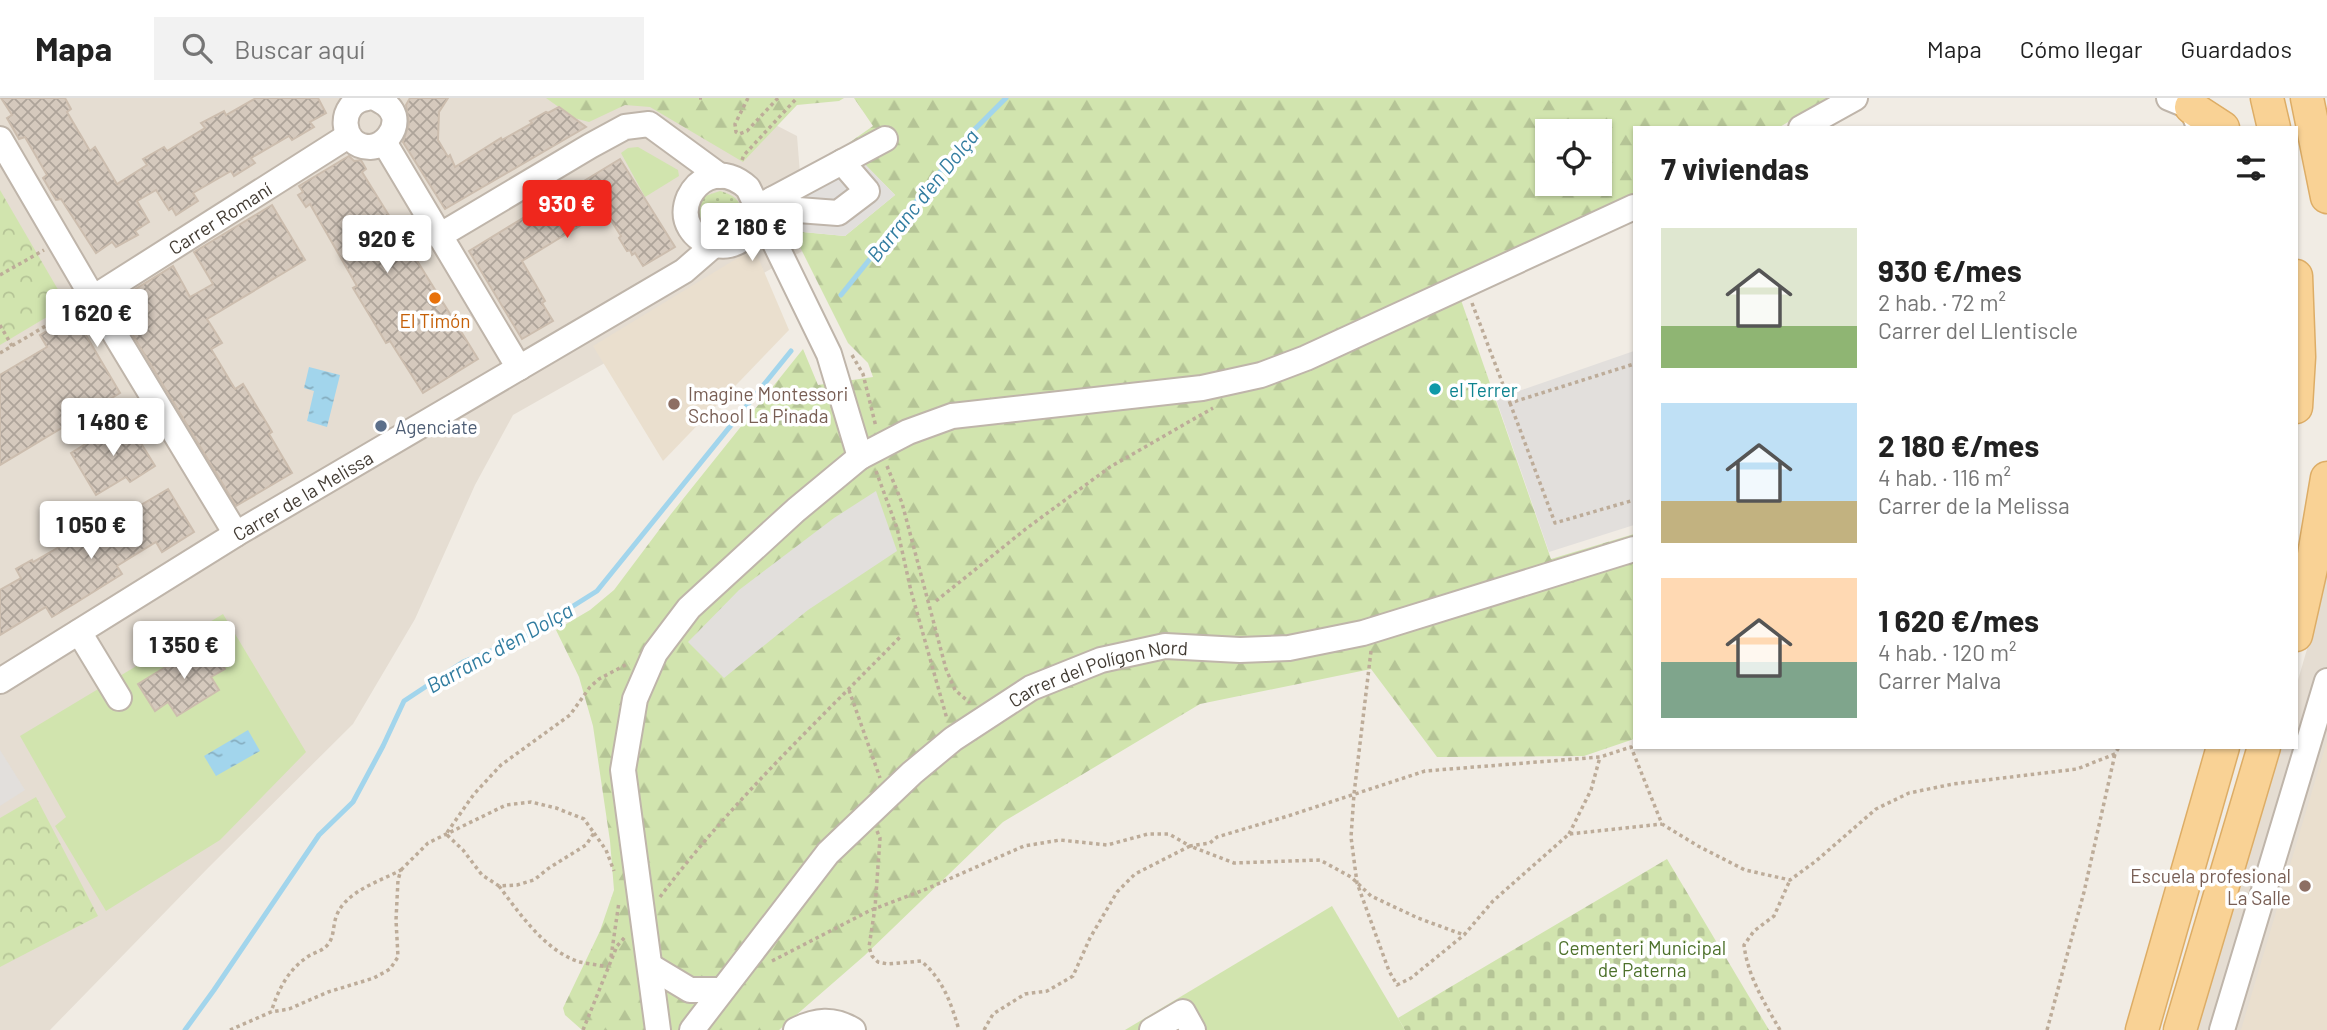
<!DOCTYPE html>
<html lang="es">
<head>
<meta charset="utf-8">
<style>
  body { margin:0; font-family:Barlow,sans-serif; background:#f2f2f2; color:#222; height:100vh; display:flex; flex-direction:column; font-size:26px; white-space:nowrap }
  * { box-sizing:border-box; margin:0 }
  p { font-size:23px; color:#767676 }
  .icon { flex:none; width:38px; height:38px; fill:none; stroke:currentColor; stroke-width:2; stroke-linecap:round; stroke-linejoin:round }
  .map { position:relative; flex:1; overflow:hidden }
  .panel { position:absolute; left:1633px; top:28px; width:665px; height:623px; display:flex; flex-direction:column; background:#fff; border-radius:0px; box-shadow:0 2px 5px #0004 }
  .panel>* { flex:none }
  .buttons { position:absolute; left:1535px; top:21px; display:grid; gap:14px }
  .buttons a { display:grid; place-items:center; width:77px; height:77px; border-radius:0px; background:#fff; box-shadow:0 2px 5px #0004; font-size:35px }
  .price { position:absolute; translate:-50% -60px; padding:0 16px; border-radius:7px; background:#fff; color:#222; font-size:23px; line-height:46px; filter:drop-shadow(0 2px 4px #0008) }
  .price::after { content:''; position:absolute; left:50%; top:42px; width:21px; height:16px; margin-left:-10px; background:inherit; clip-path:polygon(0 0,100% 0,50% 100%) }
  .price.current { background:#ef271d; color:#fff }
  ul { padding:0; list-style:none }
  li { display:flex; align-items:center; gap:21px; height:175px; padding:0 28px }
  li span { display:grid; place-items:center; flex:none; width:196px; height:140px; border-radius:0px; color:#555 }
  li>.icon { margin-inline-start:auto }
  span .icon { width:84px; height:84px; fill:#fffc; stroke-width:1 }
  li b { font-size:30px }
  h2 { display:flex; justify-content:space-between; align-items:center; height:84px; padding:0 28px; font-size:30px }
  header { display:flex; align-items:center; gap:42px; box-sizing:border-box; height:98px; padding:0 35px; background:#fff; border-bottom:2px solid #e0e0e0 }
  header strong { font-size:33px }
  nav { display:flex; gap:38px; margin-inline-start:auto; font-size:24px }
  .search { width:490px; height:63px; background:#f2f2f2; display:flex; align-items:center; gap:18px; box-sizing:border-box; padding:0 24px; border-radius:0px; color:#767676; font-size:26px }
  .map>svg:first-child { display:block }
  .residential { fill:#e5ddd2 }
  .education { fill:#eadfce }
  .grass { fill:#d1e4ae }
  .forest { fill:url(#forest-firs); fill-rule:evenodd }
  .cemetery { fill:url(#cemetery-stones) }
  .park { fill:url(#park-crowns) }
  .garden { fill:url(#garden-dots) }
  .parking { fill:#e2dfdc }
  .water { fill:url(#water-ripples) }
  .lines { fill:none; stroke-linecap:round; stroke-linejoin:round }
  .stream { stroke:#a2d5ec; stroke-width:5 }
  .building { fill:url(#building-cross-hatch); stroke:#ccbdae; stroke-width:2 }
  .minor-casing { stroke:#bfb5aa; stroke-width:28 }
  .major-casing { stroke:#ddad66; stroke-width:35 }
  .path { stroke:#bdac99; stroke-width:3.5; stroke-dasharray:3.5 3.5; stroke-linecap:butt }
  .minor { stroke:#fff; stroke-width:24 }
  .major { stroke:#f9d295; stroke-width:32 }
  .food-dot { fill:#e8710a; stroke:#fff; stroke-width:2.5 }
  .culture-dot { fill:#0f9aa8; stroke:#fff; stroke-width:2.5 }
  .education-dot { fill:#8d6e63; stroke:#fff; stroke-width:2.5 }
  .service-dot { fill:#5c6f8a; stroke:#fff; stroke-width:2.5 }
  .labels { text-anchor:middle; dominant-baseline:central; stroke-width:7; stroke-linejoin:round; paint-order:stroke }
  .street-label { font-size:19px; fill:#433c34; stroke:#fff }
  .food-label { font-size:19px; fill:#c56008; stroke:#fff }
  .culture-label { font-size:19px; fill:#0d838f; stroke:#fff; text-anchor:start }
  .education-label { font-size:19px; fill:#785e54; stroke:#fff; text-anchor:start }
  .service-label { font-size:19px; fill:#4e5e75; stroke:#fff; text-anchor:start }
  .park-label { font-size:19px; fill:#4d712b; stroke:#fff }
  .water-label { font-size:21px; font-style:italic; fill:#327da0; stroke:#fff }
</style>
</head>
<body>
<header>
<strong>Mapa</strong>
<div class="search"><svg class="icon" aria-label="search" viewBox="0 0 24 24"><circle cx="10" cy="10" r="6"/><path d="M15 15l6 6"/></svg>Buscar aquí</div>
<nav><a>Mapa</a><a>Cómo llegar</a><a>Guardados</a></nav>
</header>
<div class="map">
<svg width="2327" height="932" viewBox="0 0 2327 932">
  <defs>
    <pattern id="forest-firs" width="22" height="20" patternUnits="userSpaceOnUse" patternTransform="scale(1.75)"><rect width="22" height="20" fill="#d1e4ae"/><path d="M5 1l3.5 6h-7zM16 11l3.5 6h-7z" fill="#b5c496"/></pattern>
    <pattern id="cemetery-stones" width="16" height="16" patternUnits="userSpaceOnUse" patternTransform="scale(1.75)"><rect width="16" height="16" fill="#d1e4ae"/><path d="M2 7V4a2 2 0 0 1 4 0v3zM10 15v-3a2 2 0 0 1 4 0v3z" fill="#b5c496"/></pattern>
    <pattern id="park-crowns" width="20" height="18" patternUnits="userSpaceOnUse" patternTransform="scale(1.75)"><rect width="20" height="18" fill="#d1e4ae"/><path d="M2 6a3 3 0 1 1 6 0M12 15a3 3 0 1 1 6 0" fill="none" stroke="#b5c496"/></pattern>
    <pattern id="garden-dots" width="8" height="8" patternUnits="userSpaceOnUse" patternTransform="scale(1.75)"><rect width="8" height="8" fill="#d1e4ae"/><path d="M2 2h.1M6 6h.1" fill="none" stroke="#b5c496" stroke-width="1.8" stroke-linecap="round"/></pattern>
    <pattern id="water-ripples" width="26" height="14" patternUnits="userSpaceOnUse" patternTransform="scale(1.75)"><rect width="26" height="14" fill="#a2d5ec"/><path d="M2 4q2-2 4 0t4 0M15 11q2-2 4 0t4 0" fill="none" stroke="#86aec0"/></pattern>
    <pattern id="building-cross-hatch" width="8" height="8" patternUnits="userSpaceOnUse" patternTransform="scale(1.75)"><rect width="8" height="8" fill="#d5c9bd"/><path d="M0 0l8 8M0 8l8-8" fill="none" stroke="#aea49a"/></pattern>
  </defs>
  <rect width="100%" height="100%" fill="#f1ece4"/>
  <g class="residential">
    <path d="M0,0H723L797,38L806,151L513,317L475,387L415,521L353,626L209,769L50,932H0Z"/>
    <path d="M2327,467V932H2197L2279,649H2296V589L2323,496Z"/>
  </g>
  <g class="education">
    <path d="M754,150L789,232L663,363L593,248Z"/>
    <path d="M2327,643V932H2241Z"/>
  </g>
  <g class="grass">
    <path d="M638,49L678,72L679,78L645,99L621,55L628,50Z"/>
    <path d="M223,516L306,654L220,742L106,813L55,728L66,719L20,638Z"/>
    <path d="M1332,808L1405,932H1125Z"/>
  </g>
  <g class="forest">
    <path d="M546,0H844L839,3L797,7L743,64L650,9L625,7L589,24L574,20Z"/>
    <path d="M854,0H1829L1778,30H1634V100L1453,179L1551,461L1634,436V641L1584,658L1437,659L1371,571L1200,606L1003,724L864,858L779,932H582L565,917L563,910L600,833L614,792L610,743L593,628L579,579L556,532L590,512L614,492L671,416L803,251L818,287L873,279L868,265L848,245L792,133L845,138L895,97L846,47L873,28ZM1547,33H1600V86H1547Z"/>
  </g>
  <path class="cemetery" d="M1667,761L1769,932H1405L1398,920Z"/>
  <g class="park">
    <path d="M0,92L67,207L0,247Z"/>
    <path d="M36,699L98,818L0,869V720Z"/>
  </g>
  <path class="garden" d="M720,93C747,100 746,119 730,137L702,132L697,110L705,98Z"/>
  <g class="parking">
    <path d="M846,47L895,97L845,138L792,133L776,108L839,72L829,55Z"/>
    <path d="M1634,253V427L1549,454L1496,301Z"/>
    <path d="M876,393L897,453L808,512L724,580L688,544L739,492L834,420Z"/>
    <path d="M0,652L25,692L0,708Z"/>
  </g>
  <g class="water">
    <path d="M309,269L340,277L327,329L307,323L314,293L304,290Z"/>
    <path d="M248,632L260,653L216,678L204,658Z"/>
  </g>
  <g class="lines">
    <g class="stream">
      <path d="M841,197L972,34L1006,0"/>
      <path d="M185,932L214,892L319,737L353,704L383,648L404,603L463,564L519,542L597,493L791,253"/>
    </g>
  </g>
  <g class="building">
    <path d="M1,0H65L71,11L67,14L90,53L95,49L117,86L147,67L143,61L164,49L167,53L205,30L201,25L224,13L226,17L256,0H318L326,15L310,24L314,29L292,42L289,38L251,60L255,65L234,78L231,73L193,95L198,103L176,117L172,110L169,112L156,92L137,103L149,124L135,133L138,137L116,149L112,144L96,155L61,101L56,102L43,80L47,77L25,39L19,41L7,20L12,17Z"/>
    <path d="M410,0H448L439,14L438,42L448,59L450,57L455,69L501,40L502,42L532,25L530,23L546,14L548,15L559,9L586,29L445,111L403,44L409,26L406,7Z"/>
    <path d="M349,58L354,63L361,62L366,71L362,74L478,261L423,295L390,243L386,245L370,218L353,190L357,188L310,106L306,109L298,97L303,94L299,88Z"/>
    <path d="M620,61L675,149L643,168L635,155L632,157L630,152L627,153L619,140L621,138L605,113L563,138L522,163L545,203L542,205L553,223L522,241L469,153Z"/>
    <path d="M272,107L305,162L207,221L222,245L211,251L235,291L243,286L272,334L269,336L292,375L236,408L131,234L133,233L116,203L173,168L190,199L213,186L194,154Z"/>
    <path d="M74,217L120,295L0,367V277L47,249L40,237Z"/>
    <path d="M126,321L155,368L130,384L126,379L96,397L71,355Z"/>
    <path d="M168,391L194,434L162,454L156,444L117,468L122,476L74,506L52,519L46,509L0,537V492L21,480L16,471L32,462L33,464L85,434L98,423L102,430Z"/>
    <path d="M208,543L225,571L211,579L219,592L177,618L168,604L155,613L138,586Z"/>
  </g>
  <g class="lines">
    <defs>
      <g id="minor">
        <path d="M367,0C337,4 339,49 370,49C385,48 397,32 394,18C391,8 383,4 375,0"/>
        <path d="M2169,0L2191,9L2198,26"/>
        <path d="M1801,30L1855,0"/>
        <path d="M0,41L93,200L236,436"/>
        <path d="M384,44L519,270"/>
        <path d="M773,101L798,112L838,115L867,93L842,64"/>
        <path d="M756,110C753,173 668,148 689,99C693,91 699,84 708,80C723,74 737,80 748,90L829,256L860,359"/>
        <path d="M756,110L885,41"/>
        <path d="M439,138L590,48L625,29L649,26L720,78"/>
        <path id="s1" d="M93,200L348,38"/>
        <path d="M79,534L119,600"/>
        <path id="s2" d="M0,583L236,436L684,173L714,147"/>
        <path d="M650,868L690,892H721"/>
        <path d="M658,932L623,672L635,601L655,555L689,510L796,412L860,359L908,334L952,318L1202,290L1261,277L1306,260L1634,109"/>
        <path id="s3" d="M692,932L828,755L912,675L953,641L1031,590L1101,562L1165,548L1240,552L1289,550L1363,535L1634,451"/>
        <path d="M796,932C816,922 833,920 853,932"/>
        <path d="M1152,932L1183,914L1193,932"/>
        <path d="M2222,932L2327,583"/>
      </g>
      <g id="major">
        <path d="M2267,0L2274,30"/>
        <path d="M2307,0L2327,99"/>
        <path d="M2191,9L2223,30"/>
        <path d="M2296,178L2299,259L2296,309"/>
        <path d="M2296,537L2314,457L2327,380"/>
        <path d="M2142,932L2223,649"/>
        <path d="M2180,932L2264,649"/>
      </g>
    </defs>
    <use href="#minor" class="minor-casing"/>
    <use href="#major" class="major-casing"/>
    <g class="path">
      <path d="M699,0H702"/>
      <path d="M748,0L735,26L736,34L739,36L747,33L778,0"/>
      <path d="M742,62L744,57L797,0"/>
      <path d="M0,177L44,152"/>
      <path d="M1472,205L1510,305L1634,266"/>
      <path d="M0,227L12,248"/>
      <path d="M0,255L76,210"/>
      <path d="M852,257L863,276L876,329"/>
      <path d="M1510,305L1555,425L1634,402"/>
      <path d="M887,368L902,405L946,571L955,592L970,605"/>
      <path d="M876,373L897,430L911,493L947,621"/>
      <path d="M936,503L1027,430L1110,369L1213,310"/>
      <path d="M1371,553L1354,696L1351,739L1357,785L1389,873L1397,887L1411,880L1464,837L1493,803L1569,736L1662,726"/>
      <path d="M849,592L880,680"/>
      <path d="M877,733L880,740L875,810L869,849L872,858L878,864L888,866L921,863C943,881 951,905 959,932"/>
      <path d="M594,735L606,752L614,773"/>
      <path d="M1569,736L1591,692L1600,659"/>
      <path d="M401,772L428,745L506,707L531,704L556,710L584,721L594,735L586,747L549,770L534,782L517,787L499,788L482,777L463,752L446,736L474,696L501,667L570,617L590,589L599,581L629,565"/>
      <path d="M499,788C519,815 546,854 580,864C589,866 599,867 608,869"/>
      <path d="M660,799C731,704 819,622 902,537"/>
      <path d="M611,859L619,804"/>
      <path d="M772,863L871,812L924,792L1024,748L1060,742L1107,747L1148,736H1169L1190,748L1210,745L1217,739L1288,718L1425,673L1600,659L1631,649L1662,726L1698,748L1745,772L1790,782L1816,763L1876,711L1909,695L1953,686L2077,671L2115,656L2119,649"/>
      <path d="M230,932L271,914L289,911L328,894L374,880L390,871L398,859L396,822L398,782L401,772C379,784 345,793 336,819C333,828 334,838 329,845C323,854 313,854 306,860C287,873 278,893 271,914"/>
      <path d="M583,932L617,848L625,839"/>
      <path d="M984,932L993,916L1025,896L1047,893L1073,878L1090,840L1117,794L1135,776L1190,748L1234,765L1320,762L1351,779L1371,798L1418,820L1464,837"/>
      <path d="M1780,932C1764,904 1748,879 1744,847L1754,833L1774,818L1790,782"/>
      <path d="M2047,932L2084,794L2115,656"/>
    </g>
    <use href="#minor" class="minor"/>
    <use href="#major" class="major"/>
  </g>
  <circle class="food-dot" cx="435" cy="200" r="7"/>
  <circle class="culture-dot" cx="1435" cy="291" r="7"/>
  <g class="education-dot">
    <circle cx="674" cy="306" r="7"/>
    <circle cx="2305" cy="788" r="7"/>
  </g>
  <circle class="service-dot" cx="381" cy="328" r="7"/>
  <g class="labels">
    <g class="street-label">
      <text stroke="none"><textPath href="#s1" startOffset="150">Carrer Romaní</textPath></text>
      <text stroke="none"><textPath href="#s2" startOffset="355">Carrer de la Melissa</textPath></text>
      <text stroke="none"><textPath href="#s3" startOffset="555">Carrer del Polígon Nord</textPath></text>
    </g>
    <g class="food-label">
      <text x="435" y="222">El Timón</text>
    </g>
    <g class="culture-label">
      <text x="1449" y="291">el Terrer</text>
    </g>
    <g class="education-label">
      <text x="688" y="295">Imagine Montessori<tspan x="688" dy="22">School La Pinada</tspan></text>
      <text x="2291" y="777" text-anchor="end">Escuela profesional<tspan x="2291" dy="22">La Salle</tspan></text>
    </g>
    <g class="service-label">
      <text x="395" y="328">Agenciate</text>
    </g>
    <g class="park-label">
      <text x="1642" y="849">Cementeri Municipal<tspan x="1642" dy="22">de Paterna</tspan></text>
    </g>
    <g class="water-label">
      <text transform="translate(922 97) rotate(-51)">Barranc d'en Dolça</text>
      <text transform="translate(499 549) rotate(-29)">Barranc d'en Dolça</text>
    </g>
  </g>
</svg>
<div class="buttons">
<a><svg class="icon" aria-label="locate" viewBox="0 0 24 24"><circle cx="12" cy="12" r="6"/><path d="M12 2v4M12 18v4M2 12h4M18 12h4"/></svg></a>
</div>
<b class="price current" style="left:567px;top:142px">930 €</b>
<b class="price" style="left:752px;top:165px">2 180 €</b>
<b class="price" style="left:387px;top:177px">920 €</b>
<b class="price" style="left:97px;top:251px">1 620 €</b>
<b class="price" style="left:113px;top:360px">1 480 €</b>
<b class="price" style="left:91px;top:463px">1 050 €</b>
<b class="price" style="left:184px;top:583px">1 350 €</b>
<section class="panel">
<h2>7 viviendas<svg class="icon" aria-label="filters" viewBox="0 0 24 24"><path d="M4 7h16M4 17h16"/><circle cx="9" cy="7" r="2"/><circle cx="15" cy="17" r="2"/></svg></h2>
<ul>
<li><span style="background:linear-gradient(#dfe7d0 70%,#8fb573 0)"><svg class="icon" aria-label="home" viewBox="0 0 24 24"><path d="M3 11l9-7 9 7M6 9v11h12V9"/></svg></span><div><b>930 €/mes</b><p>2 hab. · 72 m²</p><p>Carrer del Llentiscle</p></div></li>
<li><span style="background:linear-gradient(#bfe0f5 70%,#c2b280 0)"><svg class="icon" aria-label="home" viewBox="0 0 24 24"><path d="M3 11l9-7 9 7M6 9v11h12V9"/></svg></span><div><b>2 180 €/mes</b><p>4 hab. · 116 m²</p><p>Carrer de la Melissa</p></div></li>
<li><span style="background:linear-gradient(#ffd9b3 60%,#7fa58c 0)"><svg class="icon" aria-label="home" viewBox="0 0 24 24"><path d="M3 11l9-7 9 7M6 9v11h12V9"/></svg></span><div><b>1 620 €/mes</b><p>4 hab. · 120 m²</p><p>Carrer Malva</p></div></li>
</ul>
</section>
</div>
</body>
</html>
